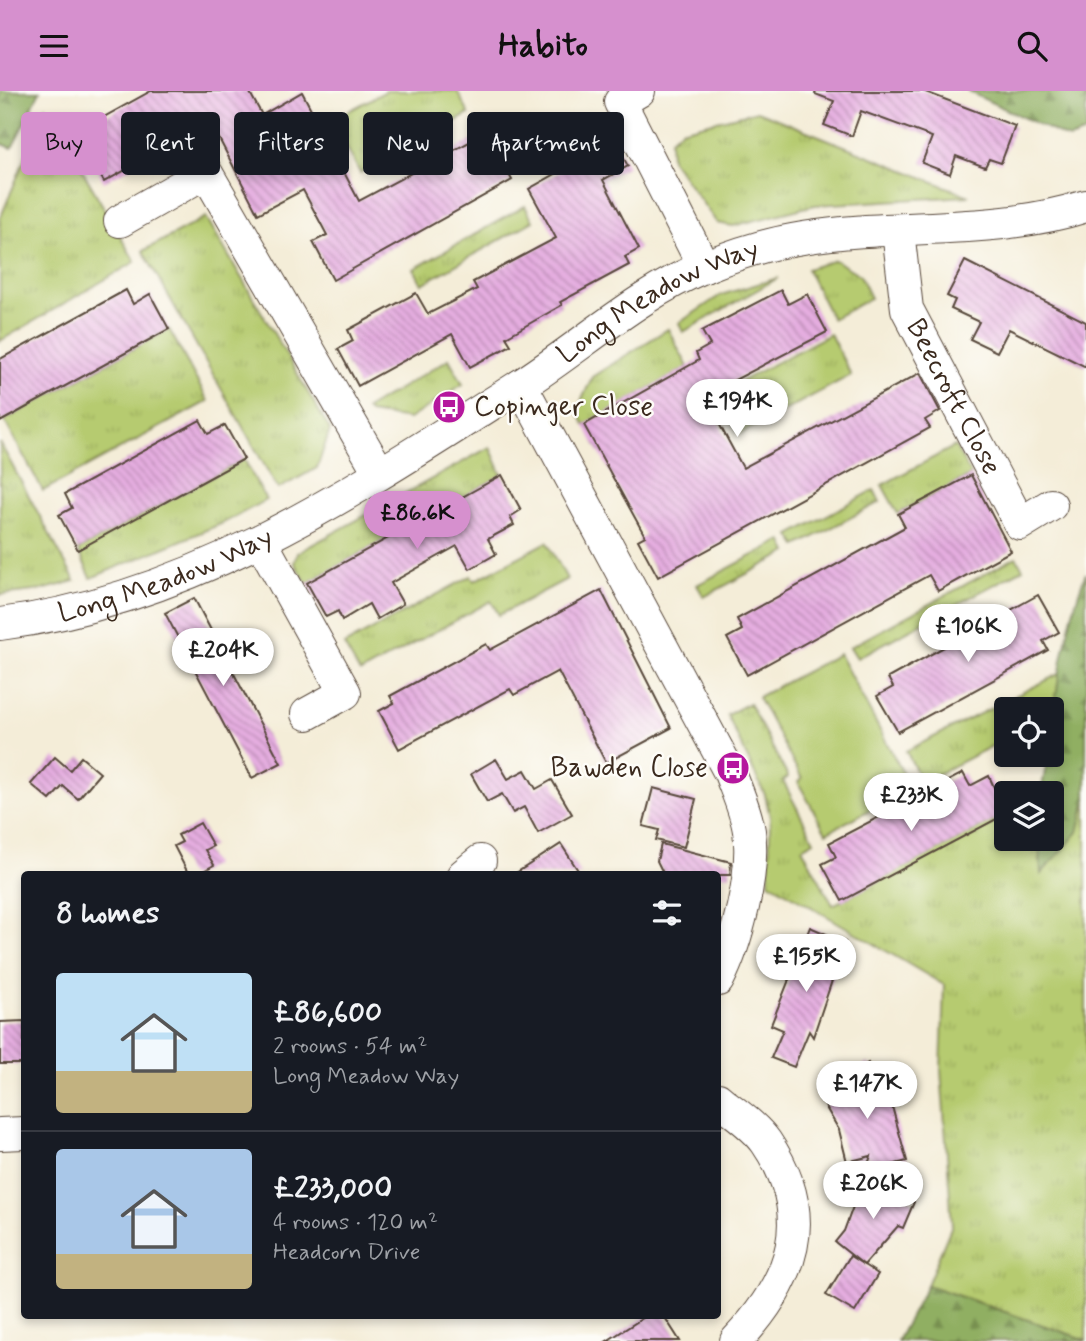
<!DOCTYPE html>
<html lang="en">
<head>
<meta charset="utf-8">
<style>
  body { margin:0; font-family:Mynerve,sans-serif; background:#20242c; color:#f1f3f6; height:100vh; display:flex; flex-direction:column; font-size:26px; white-space:nowrap }
  * { box-sizing:border-box; margin:0 }
  p { font-size:23px; color:#9ea1a6 }
  .icon { flex:none; width:38px; height:38px; fill:none; stroke:currentColor; stroke-width:2; stroke-linecap:round; stroke-linejoin:round }
  .map { position:relative; flex:1; overflow:hidden }
  .panel { position:absolute; left:21px; top:780px; width:700px; height:448px; display:flex; flex-direction:column; background:#171b24; border-radius:7px; box-shadow:0 4px 10px #0003 }
  .panel>* { flex:none }
  .hud { position:absolute; left:21px; top:21px; width:700px; height:63px; display:flex; gap:14px }
  .tools { position:absolute; left:994px; top:606px; display:grid; gap:14px }
  .tools a { display:grid; place-items:center; width:70px; height:70px; border-radius:7px; background:#171b24; box-shadow:0 4px 10px #0003; font-size:35px }
  .price { position:absolute; translate:-50% -60px; padding:0 16px; border-radius:24px; background:#fff; color:#222; font-size:23px; line-height:46px; filter:drop-shadow(0 2px 4px #0008) }
  .price::after { content:''; position:absolute; left:50%; top:42px; width:21px; height:16px; margin-left:-10px; background:inherit; clip-path:polygon(0 0,100% 0,50% 100%) }
  .price.selected { background:#d690ce; color:#111 }
  ul { padding:0; list-style:none }
  li { display:flex; align-items:center; gap:21px; height:175px; padding:0 35px }
  li+li { border-top:2px solid #363941 }
  li span { display:grid; place-items:center; flex:none; width:196px; height:140px; border-radius:7px; color:#555 }
  li>.icon { margin-inline-start:auto }
  span .icon { width:84px; height:84px; fill:#fffc; stroke-width:1 }
  li b { font-size:30px }
  h2 { display:flex; justify-content:space-between; align-items:center; height:84px; padding:0 35px; font-size:30px }
  .tag { padding:0 24px; border-radius:7px; background:#171b24; box-shadow:0 4px 10px #0003; font-size:24px; line-height:63px }
  .tag.selected { background:#d690ce; color:#111 }
  header { display:flex; justify-content:space-between; align-items:center; height:91px; padding:0 35px; background:#d690ce; color:#111; font-size:32px; font-weight:700 }
  .map>svg:first-child { display:block }
  .grass { fill:url(#grass-tufts); stroke:#787a46; stroke-width:2 }
  .forest { fill:url(#forest-firs); stroke:#666c40; stroke-width:2 }
  .green { fill:#b6cb6f; stroke:#787a46; stroke-width:2 }
  .building { fill:url(#building-back-hatch) }
  .lines { fill:none; stroke-linecap:round; stroke-linejoin:round }
  .street-casing { stroke:#57473a; stroke-width:34 }
  .street { stroke:#fff; stroke-width:32 }
  .labels { text-anchor:middle; dominant-baseline:central; stroke-width:5; stroke-linejoin:round; paint-order:stroke }
  .street-label { font-size:28px; fill:#3b2a1e; stroke:#fdfcf7 }
  .poi-label { font-size:28px; fill:#3b2a1e; stroke:#fdfcf7; text-anchor:start }
</style>
</head>
<body>
<header><svg class="icon" aria-label="menu" viewBox="0 0 24 24"><path d="M4 6h16M4 12h16M4 18h16"/></svg>Habito<svg class="icon" aria-label="search" viewBox="0 0 24 24"><circle cx="10" cy="10" r="6"/><path d="M15 15l6 6"/></svg></header>
<div class="map">
<svg width="1086" height="1250" viewBox="0 0 1086 1250">
  <defs>
    <pattern id="grass-tufts" width="24" height="20" patternUnits="userSpaceOnUse" patternTransform="scale(1.75)"><rect width="24" height="20" fill="#b6cb6f"/><path d="M3 7l-1-3M5 7V3M7 7l1-3M15 17l-1-3M17 17v-4M19 17l1-3" fill="none" stroke="#9dae60"/></pattern>
    <pattern id="forest-firs" width="22" height="20" patternUnits="userSpaceOnUse" patternTransform="scale(1.75)"><rect width="22" height="20" fill="#90af62"/><path d="M5 1l3.5 6h-7zM16 11l3.5 6h-7z" fill="#778f50"/></pattern>
    <pattern id="building-back-hatch" width="6" height="6" patternUnits="userSpaceOnUse" patternTransform="scale(1.75)"><rect width="6" height="6" fill="#e5ade0"/><path d="M-1 5l2 2M0 0l6 6M5-1l2 2" fill="none" stroke="#bb8db5"/></pattern>
  </defs>
  <rect width="100%" height="100%" fill="#fdfcf7"/>
  <filter id="ink" filterUnits="userSpaceOnUse"><feTurbulence type="fractalNoise" baseFrequency=".0143" numOctaves="2"/><feDisplacementMap in="SourceGraphic" scale="14" xChannelSelector="R" yChannelSelector="G"/><feConvolveMatrix kernelMatrix="1 2 1 2 8 2 1 2 1" color-interpolation-filters="sRGB"/></filter>
  <filter id="wash" filterUnits="userSpaceOnUse"><feTurbulence type="fractalNoise" baseFrequency=".00686" numOctaves="4" result="noise"/><feDisplacementMap in="SourceGraphic" scale="28" xChannelSelector="R" yChannelSelector="G"/><feGaussianBlur stdDeviation="1.57" result="paint"/><feColorMatrix in="noise" values="0 0 0 0 0 0 0 0 0 0 0 0 0 0 0 0 0 1.4 0 .05"/><feComposite in="paint" operator="in"/></filter>
  <g filter="url(#wash)">
    <rect width="100%" height="100%" fill="#f4edd8"/>
    <g class="grass">
      <path d="M386,0H457L469,23L360,82L332,29Z"/>
      <path d="M46,16L135,171L0,250V128Z"/>
      <path d="M757,20L969,105L815,114L733,135L717,132L671,68L670,49L681,39Z"/>
      <path d="M525,115L533,130L422,193L414,178Z"/>
      <path d="M206,126L330,339L317,377L278,398L143,160Z"/>
      <path d="M835,169L860,184L871,207L832,228L807,178Z"/>
      <path d="M778,187L683,241L679,232L721,204Z"/>
      <path d="M169,238L208,310L43,400L4,329Z"/>
      <path d="M668,238L688,276L585,334L577,320L592,286Z"/>
      <path d="M830,243L851,284L739,344L717,303Z"/>
      <path d="M449,268L463,293L409,328L369,322L366,318Z"/>
      <path d="M0,352L75,490L42,499L0,504Z"/>
      <path d="M955,355L971,384L898,423L882,394Z"/>
      <path d="M490,356L502,384L307,492L294,472L297,462Z"/>
      <path d="M244,368L266,409L223,432L91,487L78,459Z"/>
      <path d="M874,399L880,411L797,455L790,444Z"/>
      <path d="M782,449L788,461L704,506L697,494Z"/>
      <path d="M547,451L567,488L499,524L491,510L360,582L344,554L471,485L474,490Z"/>
      <path d="M1016,466L1023,478L857,567L850,556Z"/>
      <path d="M1063,581L1057,622L1052,625V618H1006V648L922,691L906,660Z"/>
      <path d="M749,612L788,686L783,690L814,750L802,757L833,814L1006,723V747H1040L1041,781L1086,679V1249L927,1194L952,1134L941,979L944,894L769,791L770,726L765,704L727,624Z"/>
    </g>
    <g class="forest">
      <path d="M0,0H40L12,57L0,52Z"/>
      <path d="M967,0H1086V42L1069,48Z"/>
      <path d="M1086,482V709L1078,741L1041,783L1039,747H1052V702H1041L1048,663H1052C1052,610 1066,532 1086,482Z"/>
      <path d="M927,1194L1086,1249V1250H897Z"/>
    </g>
    <path class="green" d="M839,563L911,697L826,742L798,691L802,688L758,606Z"/>
    <g id="blocks">
      <g class="building">
        <path d="M151,0H249L262,24L302,1L359,110L486,42L512,89L333,189L313,151L327,144L303,99L258,123L211,32L104,91L77,41Z"/>
        <path d="M816,0H923L1015,35L1001,72L989,68L985,76L956,65L950,83L922,72L932,46L861,20L852,45L824,34L834,10L815,3Z"/>
        <path d="M614,50L628,75L603,89L639,158L625,166L629,174L560,211L562,214L506,246L511,254L470,276L452,243L358,295L338,258L353,250L348,239L416,202L428,223L477,198L473,191L556,147L529,98Z"/>
        <path d="M965,170L1086,231V276L1009,238L997,261L970,248L979,231L951,218L955,209L947,205Z"/>
        <path d="M126,199L133,213L150,203L169,238L0,331V268Z"/>
        <path d="M781,199L788,213L807,203L827,241L704,305L743,377L920,282L940,320L925,329L930,337L658,486L638,449L645,445L584,334L699,269L696,262L710,254L702,240Z"/>
        <path d="M200,329L208,343L225,334L244,368L78,459L59,424L72,417L65,403Z"/>
        <path d="M502,384L521,419L510,426L514,434L488,448L496,463L470,478L457,455L391,492L403,513L377,528L369,513L342,529L338,520L326,526L307,492Z"/>
        <path d="M971,384L1011,460L938,500L929,484L747,584L727,547L742,539L737,528L905,436L898,423Z"/>
        <path d="M601,499L671,637L606,672L558,580L514,604L510,598L399,658L379,620L394,612L390,605L486,553L490,559Z"/>
        <path d="M1038,504L1059,541L1043,550L1048,559L898,641L877,605L893,596L888,587Z"/>
        <path d="M194,507L281,672L252,687L165,522Z"/>
        <path d="M55,666L70,679L81,666L100,682L78,708L63,695L50,709L31,693Z"/>
        <path d="M496,668L508,688L525,679L536,698L552,689L572,723L538,742L524,716L513,722L502,703L487,711L471,683Z"/>
        <path d="M963,682L970,695L989,685L1006,723L842,810L822,773L836,766L829,752Z"/>
        <path d="M653,697L696,708L684,756L656,749L659,739L643,735Z"/>
        <path d="M200,732L213,755L205,759L214,774L196,784H189L174,755L182,751L178,744Z"/>
        <path d="M561,753L581,784H513Z"/>
        <path d="M661,753L731,771L730,784H664L657,770Z"/>
        <path d="M810,836L845,851L813,946L809,940L794,976L771,967L783,939L771,934Z"/>
        <path d="M24,930V973H0V931Z"/>
        <path d="M868,972L891,1012L907,1070L865,1081L871,1065L847,1071L839,1039L825,1015L850,1001L835,994Z"/>
        <path d="M862,1091L914,1111L903,1137L898,1135L864,1174L835,1151L844,1140Z"/>
        <path d="M850,1165L878,1183L855,1221L826,1204Z"/>
        <path d="M646,1225H664L680,1250H607Z"/>
      </g>
    </g>
  </g>
  <g filter="url(#ink)">
    <use href="#blocks" fill-opacity="0" stroke="#57473a" stroke-width="2"/>
    <g class="lines">
      <defs>
        <g id="street">
          <path d="M639,0L620,11L704,176"/>
          <path d="M120,130L206,81L379,381"/>
          <path id="s1" d="M898,140L907,218L1020,433L1051,414"/>
          <path d="M521,294L730,682C737,701 746,720 749,740C755,782 737,852 718,889"/>
          <path d="M262,452L345,602L307,623"/>
          <path id="s2" d="M0,533C194,509 359,397 521,294C582,255 638,203 706,175C736,163 770,152 803,147C898,131 992,145 1086,115"/>
          <path d="M463,784L480,770"/>
          <path d="M718,1008C733,1021 754,1034 766,1051C817,1126 793,1190 736,1250"/>
          <path d="M0,1043L24,1042"/>
        </g>
      </defs>
      <use href="#street" class="street-casing"/>
      <use href="#street" class="street"/>
    </g>
  </g>
  <defs>
    <symbol id="bus-disc" viewBox="-11 -11 22 22"><circle r="9.5" fill="#b5179e" stroke="#fdfcf7"/><path d="M-5-6H5V4H4V6H2V4H-2V6H-4V4H-5ZM-3.5-4V0h7V-4ZM-3.5 1.2v1.5H-2V1.2ZM2 1.2v1.5H3.5V1.2Z" fill="#fff"/></symbol>
  </defs>
  <g fill-rule="evenodd">
    <use href="#bus-disc" x="430" y="297" width="38" height="38"/>
    <use href="#bus-disc" x="714" y="658" width="38" height="38"/>
  </g>
  <g class="labels">
    <g class="street-label">
      <text stroke="none"><textPath href="#s2" startOffset="740">Long Meadow Way</textPath></text>
      <text stroke="none"><textPath href="#s1" startOffset="178">Beecroft Close</textPath></text>
      <text stroke="none"><textPath href="#s2" startOffset="173">Long Meadow Way</textPath></text>
    </g>
    <g class="poi-label">
      <text x="474" y="316">Copinger Close</text>
      <text x="708" y="677" text-anchor="end">Bawden Close</text>
    </g>
  </g>
</svg>
<div class="tools">
<a><svg class="icon" aria-label="locate" viewBox="0 0 24 24"><circle cx="12" cy="12" r="6"/><path d="M12 2v4M12 18v4M2 12h4M18 12h4"/></svg></a>
<a><svg class="icon" aria-label="layers" viewBox="0 0 24 24"><path d="M12 4l9 5-9 5-9-5zM3 14l9 5 9-5"/></svg></a>
</div>
<b class="price" style="left:737px;top:348px">£194K</b>
<b class="price selected" style="left:417px;top:460px">£86.6K</b>
<b class="price" style="left:968px;top:573px">£106K</b>
<b class="price" style="left:223px;top:597px">£204K</b>
<b class="price" style="left:911px;top:742px">£233K</b>
<b class="price" style="left:806px;top:903px">£155K</b>
<b class="price" style="left:867px;top:1030px">£147K</b>
<b class="price" style="left:873px;top:1130px">£206K</b>
<div class="hud">
<a class="tag selected">Buy</a>
<a class="tag">Rent</a>
<a class="tag">Filters</a>
<a class="tag">New</a>
<a class="tag">Apartment</a>
</div>
<section class="panel">
<h2>8 homes<svg class="icon" aria-label="filters" viewBox="0 0 24 24"><path d="M4 7h16M4 17h16"/><circle cx="9" cy="7" r="2"/><circle cx="15" cy="17" r="2"/></svg></h2>
<ul>
<li><span style="background:linear-gradient(#bfe0f5 70%,#c2b280 0)"><svg class="icon" aria-label="home" viewBox="0 0 24 24"><path d="M3 11l9-7 9 7M6 9v11h12V9"/></svg></span><div><b>£86,600</b><p>2 rooms · 54 m²</p><p>Long Meadow Way</p></div></li>
<li><span style="background:linear-gradient(#a9c7e8 75%,#c2b280 0)"><svg class="icon" aria-label="home" viewBox="0 0 24 24"><path d="M3 11l9-7 9 7M6 9v11h12V9"/></svg></span><div><b>£233,000</b><p>4 rooms · 120 m²</p><p>Headcorn Drive</p></div></li>
</ul>
</section>
</div>
</body>
</html>
